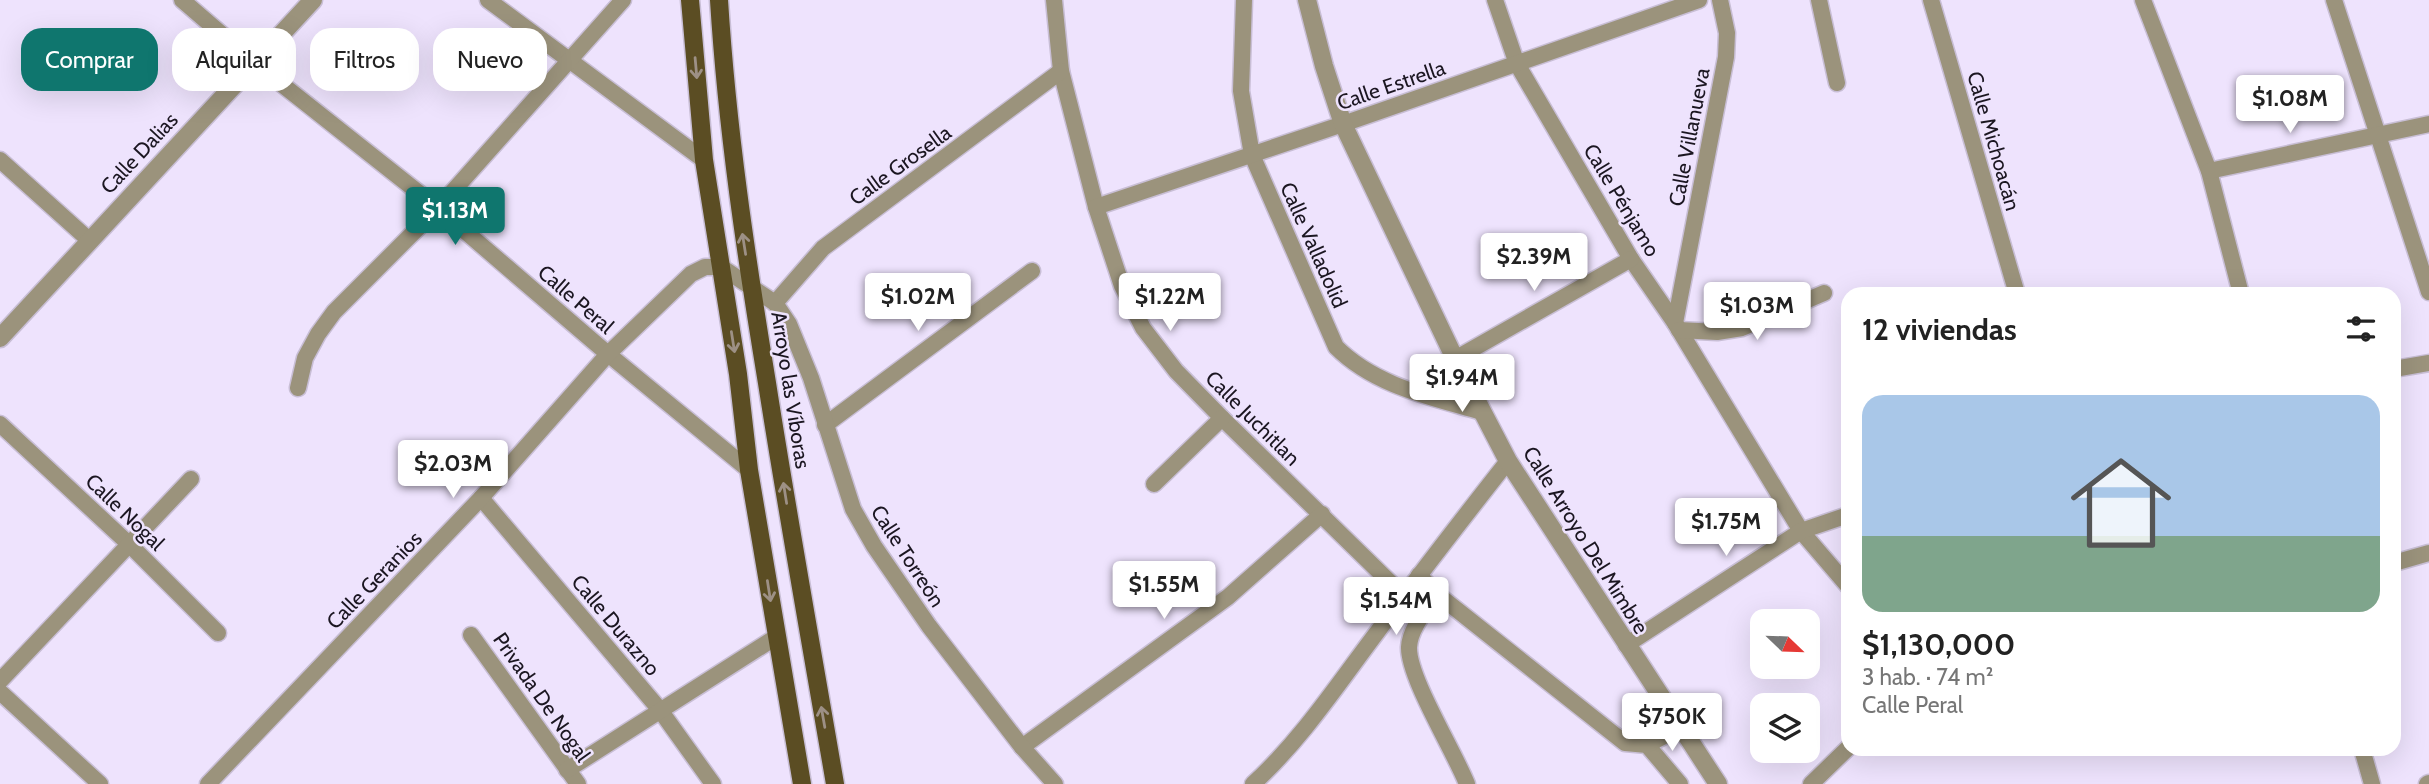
<!DOCTYPE html>
<html lang="es">
<head>
<meta charset="utf-8">
<style>
  body { margin:0; font-family:Cabin,sans-serif; background:#f6f6f6; color:#222; height:100vh; display:flex; flex-direction:column; font-size:26px; white-space:nowrap }
  * { box-sizing:border-box; margin:0 }
  p { font-size:23px; color:#767676 }
  .icon { flex:none; width:38px; height:38px; fill:none; stroke:currentColor; stroke-width:2; stroke-linecap:round; stroke-linejoin:round }
  .map { position:relative; flex:1; overflow:hidden }
  .sheet { position:absolute; left:1841px; top:287px; width:560px; height:469px; display:flex; flex-direction:column; background:#fff; border-radius:21px; box-shadow:0 7px 28px #0002 }
  .sheet>* { flex:none }
  .guide { position:absolute; left:21px; top:28px; width:665px; height:63px; display:flex; gap:14px }
  .needle { width:46px; rotate:113deg }
  .controls { position:absolute; left:1750px; top:609px; display:grid; gap:14px }
  .controls a { display:grid; place-items:center; width:70px; height:70px; border-radius:14px; background:#fff; box-shadow:0 7px 28px #0002; font-size:35px }
  .price { position:absolute; translate:-50% -60px; padding:0 16px; border-radius:7px; background:#fff; color:#222; font-size:23px; line-height:46px; filter:drop-shadow(0 2px 4px #0008) }
  .price::after { content:''; position:absolute; left:50%; top:42px; width:21px; height:16px; margin-left:-10px; background:inherit; clip-path:polygon(0 0,100% 0,50% 100%) }
  .price.selected { background:#0f766e; color:#fff }
  ul { padding:0; list-style:none }
  li { display:grid; align-content:center; gap:14px; height:371px; padding:0 21px }
  li+li { border-top:2px solid #e0e0e0 }
  li span { display:grid; place-items:center; height:217px; border-radius:21px; color:#555 }
  li>.icon { margin-inline-start:auto }
  span .icon { width:126px; height:126px; fill:#fffc; stroke-width:1 }
  li b { font-size:30px }
  h2 { display:flex; justify-content:space-between; align-items:center; height:84px; padding:0 21px; font-size:30px }
  .tag { padding:0 24px; border-radius:21px; background:#fff; box-shadow:0 7px 28px #0002; font-size:24px; line-height:63px }
  .tag.selected { background:#0f766e; color:#fff }
  .map>svg:first-child { display:block }
  .lines { fill:none; stroke-linecap:round; stroke-linejoin:round }
  .minor-casing { stroke:#c8bed5; stroke-width:19 }
  .tertiary-casing { stroke:#c8bed5; stroke-width:21 }
  .primary-casing { stroke:#c8bed5; stroke-width:21 }
  .minor { stroke:#9b937c; stroke-width:16 }
  .tertiary { stroke:#9b937c; stroke-width:18 }
  .primary { stroke:#5b4d23; stroke-width:18 }
  .oneway { stroke:#9d9085 }
  .labels { text-anchor:middle; dominant-baseline:central; stroke-width:5; stroke-linejoin:round; paint-order:stroke }
  .street-label { font-size:21px; fill:#1b1621; stroke:#eee3fd }
</style>
</head>
<body>
<div class="map">
<svg width="2429" height="784" viewBox="0 0 2429 784">
  <rect width="100%" height="100%" fill="#eee3fd"/>
  <g class="lines">
    <defs>
      <g id="minor">
        <path d="M182,0L255,63L438,208L608,354L749,470"/>
        <path d="M488,0L704,160"/>
        <path d="M1054,0L1061,71L1096,207L1122,286L1143,328L1176,371L1222,418L1404,596"/>
        <path d="M1244,0L1241,91L1252,155L1336,347C1375,386 1431,397 1482,412"/>
        <path d="M1495,0L1517,64L1631,259L1675,323L1801,531L1848,586"/>
        <path d="M1819,0L1837,83"/>
        <path d="M1931,0L2017,294"/>
        <path d="M2143,0L2209,171L2241,294"/>
        <path d="M2334,0L2429,292"/>
        <path d="M0,160L89,240"/>
        <path d="M2209,171L2429,124"/>
        <path d="M1096,207L1343,124L1699,0"/>
        <path d="M775,303L823,248L1061,71"/>
        <path d="M1675,323L1726,57L1727,33L1720,0"/>
        <path d="M1679,330L1717,332L1742,328L1824,293"/>
        <path d="M1455,359L1631,259"/>
        <path d="M2394,369L2429,363"/>
        <path d="M298,388L305,358L318,334L334,312L438,208L623,0"/>
        <path d="M0,424L130,545L218,633"/>
        <path d="M825,425L1032,271"/>
        <path d="M1154,484L1222,418"/>
        <path d="M481,498L660,710L713,784"/>
        <path d="M2394,563L2429,553"/>
        <path d="M1419,575L1437,594L1625,743L1647,745L1680,784"/>
        <path d="M1437,594C1427,609 1410,628 1409,647C1408,677 1454,751 1467,784"/>
        <path d="M471,635L578,784"/>
        <path d="M1626,645L1801,531L1848,515"/>
        <path d="M0,681L191,479"/>
        <path d="M0,692L100,784"/>
        <path d="M1647,745L1680,728"/>
        <path d="M1022,747L1228,597L1322,514"/>
        <path d="M2362,749L2372,784"/>
        <path d="M567,770L776,637"/>
        <path d="M208,784L481,498L608,354L691,274L705,267H721L775,303L789,324L811,378L853,509L874,546L929,626L1022,747L1055,784"/>
        <path d="M1253,784C1302,739 1338,684 1378,631C1420,573 1464,517 1508,461"/>
        <path d="M1811,784L1848,748"/>
        <path d="M2427,784L2429,783"/>
      </g>
      <g id="tertiary">
        <path d="M1307,0L1324,66L1343,124L1455,359L1508,461L1718,784"/>
        <path d="M0,338L313,0"/>
      </g>
      <g id="primary">
        <path d="M690,0L704,160L738,374L749,470L802,784"/>
        <path d="M719,0C727,129 746,256 767,383C788,517 812,650 835,784"/>
      </g>
    </defs>
    <use href="#minor" class="minor-casing"/>
    <use href="#tertiary" class="tertiary-casing"/>
    <use href="#primary" class="primary-casing"/>
    <use href="#minor" class="minor"/>
    <use href="#tertiary" class="tertiary"/>
    <use href="#primary" class="primary"/>
  </g>
  <defs><path id="oneway-shaft" d="M-6 0H5M1.5-3L5.5 0L1.5 3" fill="none" stroke-width="1.6" stroke-linecap="round" stroke-linejoin="round" transform="scale(1.75)"/></defs>
  <g class="oneway">
    <use href="#oneway-shaft" transform="translate(696 68) rotate(85)"/>
    <use href="#oneway-shaft" transform="translate(744 244) rotate(-99)"/>
    <use href="#oneway-shaft" transform="translate(733 342) rotate(81)"/>
    <use href="#oneway-shaft" transform="translate(785 493) rotate(-99)"/>
    <use href="#oneway-shaft" transform="translate(769 591) rotate(81)"/>
    <use href="#oneway-shaft" transform="translate(823 717) rotate(-100)"/>
  </g>
  <g class="labels">
    <g class="street-label">
      <text transform="translate(1391 85) rotate(-19)">Calle Estrella</text>
      <text transform="translate(1689 137) rotate(-79)">Calle Villanueva</text>
      <text transform="translate(1994 141) rotate(74)">Calle Michoacán</text>
      <text transform="translate(139 153) rotate(-47)">Calle Dalias</text>
      <text transform="translate(900 165) rotate(-36)">Calle Grosella</text>
      <text transform="translate(1622 200) rotate(59)">Calle Pénjamo</text>
      <text transform="translate(1314 245) rotate(66)">Calle Valladolid</text>
      <text transform="translate(576 299) rotate(41)">Calle Peral</text>
      <text transform="translate(791 390) rotate(81)">Arroyo las Víboras</text>
      <text transform="translate(1253 418) rotate(45)">Calle Juchitlan</text>
      <text transform="translate(125 512) rotate(44)">Calle Nogal</text>
      <text transform="translate(1586 540) rotate(58)">Calle Arroyo Del Mimbre</text>
      <text transform="translate(908 556) rotate(57)">Calle Torreón</text>
      <text transform="translate(374 580) rotate(-46)">Calle Geranios</text>
      <text transform="translate(616 625) rotate(50)">Calle Durazno</text>
      <text transform="translate(542 697) rotate(55)">Privada De Nogal</text>
    </g>
  </g>
</svg>
<div class="controls">
<a><svg class="needle" viewBox="-14 -14 28 28"><path d="M0-13l5 13h-10z" fill="#e53935"/><path d="M0 13l5-13h-10z" fill="#767676"/></svg></a>
<a><svg class="icon" aria-label="layers" viewBox="0 0 24 24"><path d="M12 4l9 5-9 5-9-5zM3 14l9 5 9-5"/></svg></a>
</div>
<b class="price" style="left:2290px;top:135px">$1.08M</b>
<b class="price selected" style="left:455px;top:247px">$1.13M</b>
<b class="price" style="left:1534px;top:293px">$2.39M</b>
<b class="price" style="left:918px;top:333px">$1.02M</b>
<b class="price" style="left:1170px;top:333px">$1.22M</b>
<b class="price" style="left:1757px;top:342px">$1.03M</b>
<b class="price" style="left:1462px;top:414px">$1.94M</b>
<b class="price" style="left:453px;top:500px">$2.03M</b>
<b class="price" style="left:1726px;top:558px">$1.75M</b>
<b class="price" style="left:1164px;top:621px">$1.55M</b>
<b class="price" style="left:1396px;top:637px">$1.54M</b>
<b class="price" style="left:1672px;top:753px">$750K</b>
<div class="guide">
<a class="tag selected">Comprar</a>
<a class="tag">Alquilar</a>
<a class="tag">Filtros</a>
<a class="tag">Nuevo</a>
</div>
<section class="sheet">
<h2>12 viviendas<svg class="icon" aria-label="filters" viewBox="0 0 24 24"><path d="M4 7h16M4 17h16"/><circle cx="9" cy="7" r="2"/><circle cx="15" cy="17" r="2"/></svg></h2>
<ul>
<li><span style="background:linear-gradient(#a9c7e8 65%,#7fa58c 0)"><svg class="icon" aria-label="home" viewBox="0 0 24 24"><path d="M3 11l9-7 9 7M6 9v11h12V9"/></svg></span><div><b>$1,130,000</b><p>3 hab. · 74 m²</p><p>Calle Peral</p></div></li>
</ul>
</section>
</div>
</body>
</html>
